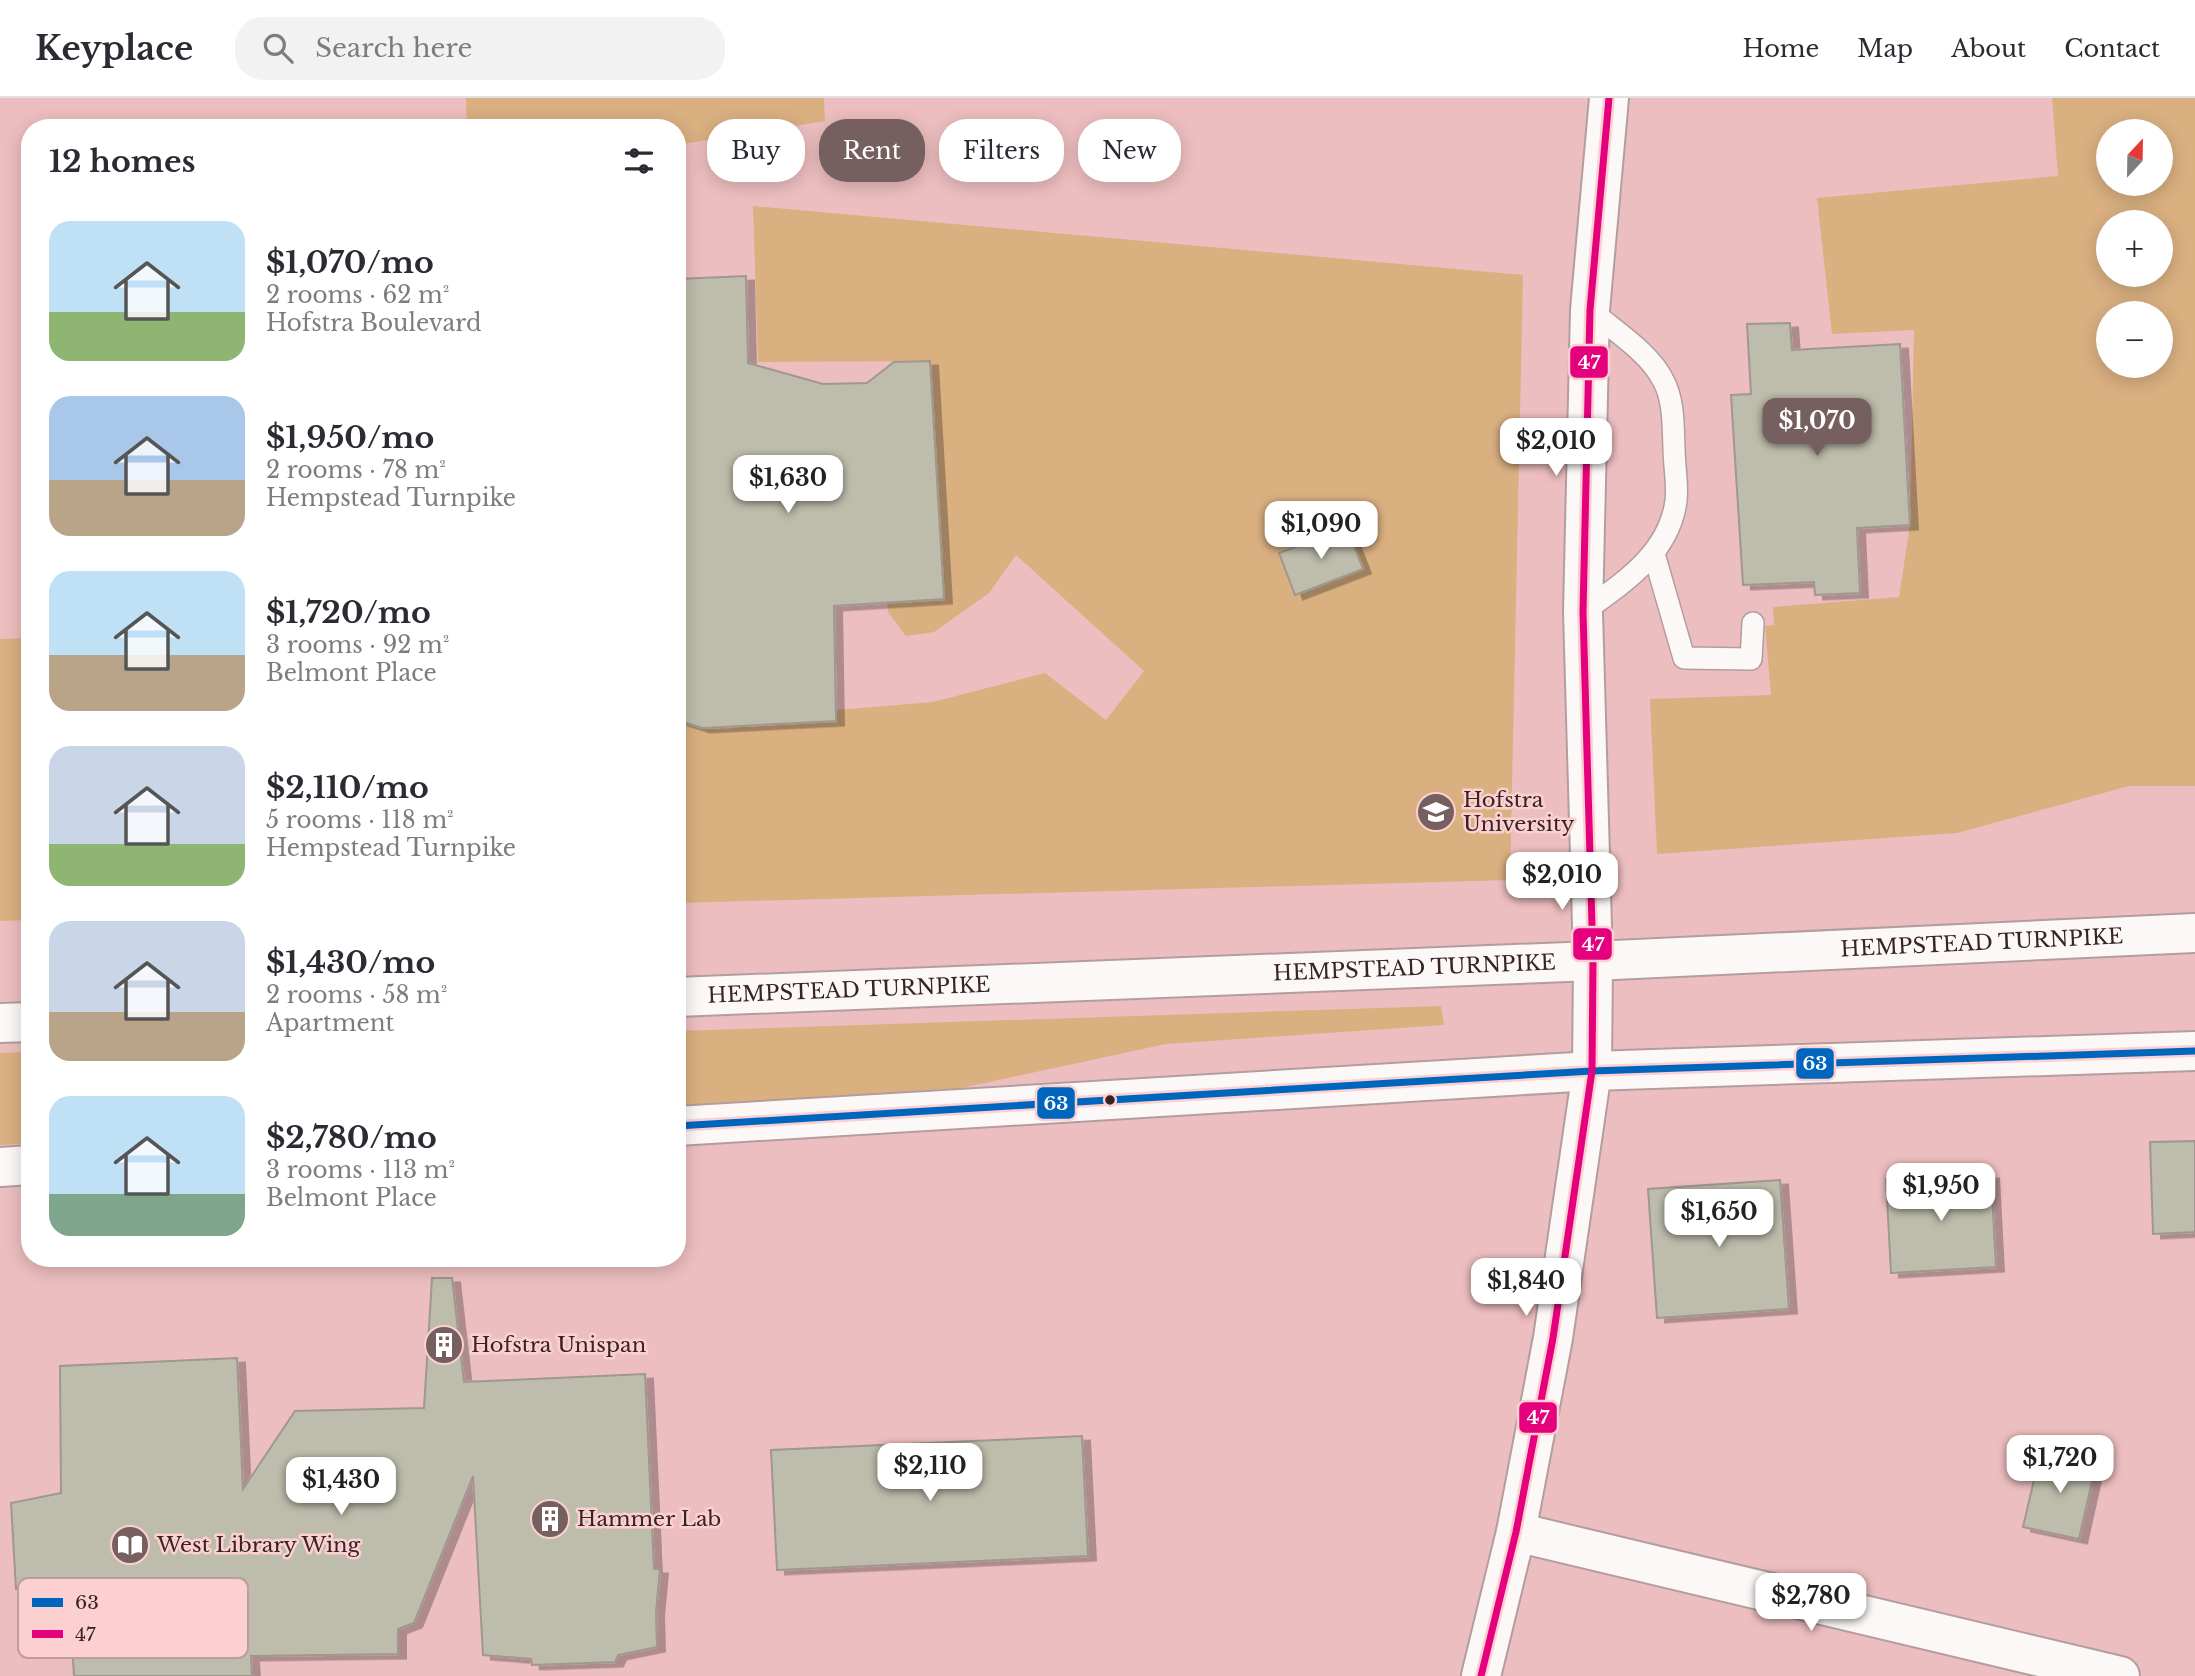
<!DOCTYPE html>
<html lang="en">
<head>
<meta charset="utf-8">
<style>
  body { margin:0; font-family:"Libre Baskerville",serif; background:#f2f2f3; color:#2b2b33; height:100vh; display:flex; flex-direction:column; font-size:26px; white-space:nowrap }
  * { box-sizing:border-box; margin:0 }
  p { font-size:23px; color:#7c7c81 }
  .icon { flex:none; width:38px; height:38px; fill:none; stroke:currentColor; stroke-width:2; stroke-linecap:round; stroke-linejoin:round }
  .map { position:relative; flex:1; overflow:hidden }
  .sheet { position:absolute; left:21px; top:21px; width:665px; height:1148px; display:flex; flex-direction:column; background:#fff; border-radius:28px; box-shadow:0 4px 18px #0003 }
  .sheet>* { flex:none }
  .hud { position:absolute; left:707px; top:21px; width:665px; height:63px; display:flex; gap:14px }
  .needle { width:46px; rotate:22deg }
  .buttons { position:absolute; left:2096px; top:21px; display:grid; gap:14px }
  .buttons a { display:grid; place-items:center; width:77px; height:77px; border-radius:50%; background:#fff; box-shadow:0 4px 18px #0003; font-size:35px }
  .price { position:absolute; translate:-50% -60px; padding:0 16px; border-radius:14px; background:#fff; color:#222; font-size:23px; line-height:46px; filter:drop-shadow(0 2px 4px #0008) }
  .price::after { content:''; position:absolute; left:50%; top:42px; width:21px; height:16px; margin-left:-10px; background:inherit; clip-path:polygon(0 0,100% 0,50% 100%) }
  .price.selected { background:#765f5f; color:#fff }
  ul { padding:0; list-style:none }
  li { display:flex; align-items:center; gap:21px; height:175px; padding:0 28px }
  li span { display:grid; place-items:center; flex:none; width:196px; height:140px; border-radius:21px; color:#555 }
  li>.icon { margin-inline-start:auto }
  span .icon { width:84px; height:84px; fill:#fffc; stroke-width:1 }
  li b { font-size:30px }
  h2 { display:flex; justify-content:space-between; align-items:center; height:84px; padding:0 28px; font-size:30px }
  .tag { padding:0 24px; border-radius:28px; background:#fff; box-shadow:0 4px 18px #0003; font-size:24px; line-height:63px }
  .tag.selected { background:#765f5f; color:#fff }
  header { display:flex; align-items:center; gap:42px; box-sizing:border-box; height:98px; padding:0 35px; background:#fff; border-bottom:2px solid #e1e1e2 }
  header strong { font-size:33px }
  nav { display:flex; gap:38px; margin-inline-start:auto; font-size:24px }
  .search { width:490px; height:63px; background:#f2f2f3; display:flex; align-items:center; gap:18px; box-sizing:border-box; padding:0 24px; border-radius:28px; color:#7c7c81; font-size:26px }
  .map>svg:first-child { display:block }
  .built { fill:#edbebf; fill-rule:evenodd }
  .green { fill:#dab081; fill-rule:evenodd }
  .building { fill:#bebdac; stroke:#9f9790; stroke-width:2; filter:url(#shadow) }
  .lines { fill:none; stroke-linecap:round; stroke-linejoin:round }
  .lane-casing { stroke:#b39d9e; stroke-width:24 }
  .street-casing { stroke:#b39d9e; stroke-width:42 }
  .primary-casing { stroke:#b39d9e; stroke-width:42 }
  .lane { stroke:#fcf8f8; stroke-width:21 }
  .street { stroke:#fcf8f8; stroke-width:38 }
  .primary { stroke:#fcf8f8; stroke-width:38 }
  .bus-1-casing { stroke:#fcd0d1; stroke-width:12 }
  .bus-2-casing { stroke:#fcd0d1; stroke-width:12 }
  .bus-1 { stroke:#0065bd; stroke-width:7 }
  .bus-2 { stroke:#e5007d; stroke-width:7 }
  .bus-dot { fill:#382424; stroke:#fcd0d1; stroke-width:2.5 }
  .labels { text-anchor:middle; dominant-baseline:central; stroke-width:5; stroke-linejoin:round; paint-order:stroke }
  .poi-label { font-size:21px; fill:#382424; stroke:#fcd0d1; text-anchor:start }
  .street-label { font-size:21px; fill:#382424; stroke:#fcd0d1 }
  .key { fill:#fcd0d1; stroke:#c19c9d; stroke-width:2 }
  .key-label { font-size:19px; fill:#382424 }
  .line-badge { stroke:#fcd0d1; stroke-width:2.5 }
  .badge-label { font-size:19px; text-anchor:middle; font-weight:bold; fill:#fff }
</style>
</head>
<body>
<header>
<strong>Keyplace</strong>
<div class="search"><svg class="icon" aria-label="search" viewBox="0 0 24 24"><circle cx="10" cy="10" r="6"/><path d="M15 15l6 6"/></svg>Search here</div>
<nav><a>Home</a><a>Map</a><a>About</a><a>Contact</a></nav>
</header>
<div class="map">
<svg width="2195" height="1578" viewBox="0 0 2195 1578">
  <defs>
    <filter id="shadow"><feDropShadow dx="8" dy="4.5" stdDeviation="0" flood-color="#0004"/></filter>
  </defs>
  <rect width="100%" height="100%" fill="#e9cdcd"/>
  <path class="built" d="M0,0H2195V1578H0ZM30,30H677V1160H30ZM2109,33H2161V86H2109ZM2109,124H2161V177H2109ZM2109,215H2161V268H2109Z"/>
  <g class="green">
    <path d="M466,0H824L825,23L677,47V30H467Z"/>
    <path d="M2052,0H2195V688H2129L1957,735L1657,756L1650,601L1771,597L1765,528L1774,527L1773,509L1899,499L1910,427L1914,232L1832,236L1817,100L2058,78ZM2109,33H2161V86H2109ZM2109,124H2161V177H2109ZM2109,215H2161V268H2109Z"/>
    <path d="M753,108L1523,177L1510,782L677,805V622L702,630L730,631L731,604H748L749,629L836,623V612L933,604L1045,575L1106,622L1144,573L1016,457L989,495L934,534L906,538L888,514L887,504L944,500L930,263L758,264Z"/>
    <path d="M30,540V822L0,823V541Z"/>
    <path d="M1441,908L1444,927L1166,946L957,991L677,1013V933Z"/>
    <path d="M30,954V1045L0,1047V955Z"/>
  </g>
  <g class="building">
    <path d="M746,178L748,265L823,286L867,285L894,264L930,263L944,501L834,508L836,623L702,630L677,622V181Z"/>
    <path d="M1790,225L1792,252L1900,246L1910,427L1857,430L1860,495L1815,497L1814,484L1743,487L1731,297L1751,296L1747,226Z"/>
    <path d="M1347,430L1363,471L1295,497L1279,455Z"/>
    <path d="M2195,1043V1134L2153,1136L2150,1044Z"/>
    <path d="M1991,1076L1996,1169L1891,1175L1886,1081Z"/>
    <path d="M1780,1082L1789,1211L1657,1220L1648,1091Z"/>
    <path d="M432,1180H452L464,1284L645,1276L654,1471H660L656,1514L657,1549L618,1557L615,1564L532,1567L531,1561L483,1557L473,1378L414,1525L398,1531V1556L251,1558L252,1578H74L69,1493L16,1491L11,1405L61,1395L60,1268L237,1260L243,1391L295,1313L424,1310Z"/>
    <path d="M1082,1338L1088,1458L777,1472L771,1352Z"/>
    <path d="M2041,1352L2096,1365L2079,1441L2023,1429Z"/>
  </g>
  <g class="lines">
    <defs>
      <g id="lane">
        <path d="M1654,456L1684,560L1751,561L1753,525"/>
        <path d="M1583,514C1623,485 1669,456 1676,403C1678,386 1674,367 1674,350C1673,327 1674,302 1663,282C1649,254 1613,232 1590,212"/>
      </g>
      <g id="street">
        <path d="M1516,1434L2120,1578"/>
        <path d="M1481,1578L1516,1434L1553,1240L1592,973L1593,863L1583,514L1590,212L1609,0"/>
      </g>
      <g id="primary">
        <path id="s1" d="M677,899L1593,863L2195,835"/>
        <path d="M0,925L30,924"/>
        <path d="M677,1028L1592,973L2195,953"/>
        <path d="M0,1069L30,1067"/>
      </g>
    </defs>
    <use href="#lane" class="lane-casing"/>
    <use href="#street" class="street-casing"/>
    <use href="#primary" class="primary-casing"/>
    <use href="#lane" class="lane"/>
    <use href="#street" class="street"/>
    <use href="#primary" class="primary"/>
    <defs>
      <path id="bus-1" d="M677,1028L1592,973L2195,953"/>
      <path id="bus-2" d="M1481,1578L1516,1434L1553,1240L1592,973L1593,863L1583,514L1590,212L1609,0"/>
    </defs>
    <use href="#bus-1" class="bus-1-casing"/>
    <use href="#bus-2" class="bus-2-casing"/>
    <use href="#bus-1" class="bus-1"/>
    <use href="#bus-2" class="bus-2"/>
  </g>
  <defs>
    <symbol id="university-disc" viewBox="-11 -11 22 22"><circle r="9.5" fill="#765f5f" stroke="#fcd0d1"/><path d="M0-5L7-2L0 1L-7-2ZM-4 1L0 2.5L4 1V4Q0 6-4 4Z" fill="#fff"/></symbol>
    <symbol id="building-disc" viewBox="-11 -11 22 22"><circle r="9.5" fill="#765f5f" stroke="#fcd0d1"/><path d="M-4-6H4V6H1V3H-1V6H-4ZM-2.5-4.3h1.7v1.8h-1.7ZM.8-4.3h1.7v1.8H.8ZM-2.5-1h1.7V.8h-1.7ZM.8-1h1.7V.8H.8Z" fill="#fff"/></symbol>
    <symbol id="library-disc" viewBox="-11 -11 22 22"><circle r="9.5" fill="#765f5f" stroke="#fcd0d1"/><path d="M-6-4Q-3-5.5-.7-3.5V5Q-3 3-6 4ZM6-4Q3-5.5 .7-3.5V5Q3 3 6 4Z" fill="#fff"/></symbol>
  </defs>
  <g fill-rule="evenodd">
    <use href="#university-disc" x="1414" y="692" width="44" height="44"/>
    <use href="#building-disc" x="422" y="1225" width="44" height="44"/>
    <use href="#building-disc" x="528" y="1399" width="44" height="44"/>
    <use href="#library-disc" x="108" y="1425" width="44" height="44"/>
  </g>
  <circle class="bus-dot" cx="1110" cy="1002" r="6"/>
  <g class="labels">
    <g class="poi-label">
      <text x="1463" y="702">Hofstra<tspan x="1463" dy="24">University</tspan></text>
      <text x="471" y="1247">Hofstra Unispan</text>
      <text x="577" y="1421">Hammer Lab</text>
      <text x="157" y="1447">West Library Wing</text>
    </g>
    <g class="street-label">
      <text stroke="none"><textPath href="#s1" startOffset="1306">HEMPSTEAD TURNPIKE</textPath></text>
      <text stroke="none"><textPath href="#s1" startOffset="738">HEMPSTEAD TURNPIKE</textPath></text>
      <text stroke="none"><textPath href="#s1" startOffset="172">HEMPSTEAD TURNPIKE</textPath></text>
    </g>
  </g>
  <rect x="18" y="1480" width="230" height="80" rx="10" class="key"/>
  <rect x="32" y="1500" width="31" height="9" fill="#0065bd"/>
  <rect x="32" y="1532" width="31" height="8" fill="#e5007d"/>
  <g class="key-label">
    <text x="75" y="1511">63</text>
    <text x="75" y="1543">47</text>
  </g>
  <g class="line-badge">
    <rect x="1569" y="247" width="40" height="34" rx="7" fill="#e5007d"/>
    <rect x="1572" y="829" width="41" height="34" rx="7" fill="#e5007d"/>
    <rect x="1795" y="949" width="40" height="33" rx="7" fill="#0065bd"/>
    <rect x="1036" y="988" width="40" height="34" rx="7" fill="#0065bd"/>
    <rect x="1518" y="1303" width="40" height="33" rx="7" fill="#e5007d"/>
  </g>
  <g class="badge-label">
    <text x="1589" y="271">47</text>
    <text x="1593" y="853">47</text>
    <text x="1815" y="972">63</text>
    <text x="1056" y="1012">63</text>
    <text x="1538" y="1326">47</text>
  </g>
</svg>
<div class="buttons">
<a><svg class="needle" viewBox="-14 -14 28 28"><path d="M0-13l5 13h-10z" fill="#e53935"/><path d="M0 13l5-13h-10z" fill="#7c7c81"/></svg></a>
<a>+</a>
<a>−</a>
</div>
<b class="price selected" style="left:1817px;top:360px">$1,070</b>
<b class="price" style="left:1556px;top:380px">$2,010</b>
<b class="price" style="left:788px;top:417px">$1,630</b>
<b class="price" style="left:1321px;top:463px">$1,090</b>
<b class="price" style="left:1562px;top:814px">$2,010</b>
<b class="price" style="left:1941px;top:1125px">$1,950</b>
<b class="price" style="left:1719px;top:1151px">$1,650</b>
<b class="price" style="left:1526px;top:1220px">$1,840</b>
<b class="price" style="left:2060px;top:1397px">$1,720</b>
<b class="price" style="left:930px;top:1405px">$2,110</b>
<b class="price" style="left:341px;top:1419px">$1,430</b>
<b class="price" style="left:1811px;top:1535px">$2,780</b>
<div class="hud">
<a class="tag">Buy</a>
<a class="tag selected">Rent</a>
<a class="tag">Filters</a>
<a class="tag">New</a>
</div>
<section class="sheet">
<h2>12 homes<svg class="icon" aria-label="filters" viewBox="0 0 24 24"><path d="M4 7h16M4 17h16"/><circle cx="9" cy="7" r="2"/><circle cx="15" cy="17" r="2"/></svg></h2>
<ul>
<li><span style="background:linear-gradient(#bfe0f5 65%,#8fb573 0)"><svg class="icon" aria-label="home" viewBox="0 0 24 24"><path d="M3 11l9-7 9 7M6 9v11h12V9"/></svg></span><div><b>$1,070/mo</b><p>2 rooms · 62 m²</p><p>Hofstra Boulevard</p></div></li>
<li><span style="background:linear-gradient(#a9c7e8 60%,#b9a48a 0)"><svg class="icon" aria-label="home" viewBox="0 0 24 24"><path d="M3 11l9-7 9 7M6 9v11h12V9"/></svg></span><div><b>$1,950/mo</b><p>2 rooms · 78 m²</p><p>Hempstead Turnpike</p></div></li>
<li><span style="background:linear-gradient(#bfe0f5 60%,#b9a48a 0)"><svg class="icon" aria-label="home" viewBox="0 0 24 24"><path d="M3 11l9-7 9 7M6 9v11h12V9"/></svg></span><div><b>$1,720/mo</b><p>3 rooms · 92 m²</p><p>Belmont Place</p></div></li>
<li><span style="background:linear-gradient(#c9d6e8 70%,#8fb573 0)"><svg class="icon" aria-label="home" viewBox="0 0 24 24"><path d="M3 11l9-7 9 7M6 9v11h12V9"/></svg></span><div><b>$2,110/mo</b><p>5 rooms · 118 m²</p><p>Hempstead Turnpike</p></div></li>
<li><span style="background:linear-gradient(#c9d6e8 65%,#b9a48a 0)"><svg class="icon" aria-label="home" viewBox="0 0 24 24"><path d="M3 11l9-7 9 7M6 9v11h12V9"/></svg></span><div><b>$1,430/mo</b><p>2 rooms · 58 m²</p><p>Apartment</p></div></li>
<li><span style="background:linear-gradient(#bfe0f5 70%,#7fa58c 0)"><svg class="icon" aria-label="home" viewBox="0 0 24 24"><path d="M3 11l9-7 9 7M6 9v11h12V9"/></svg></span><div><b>$2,780/mo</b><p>3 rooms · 113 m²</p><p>Belmont Place</p></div></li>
</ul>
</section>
</div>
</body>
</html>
